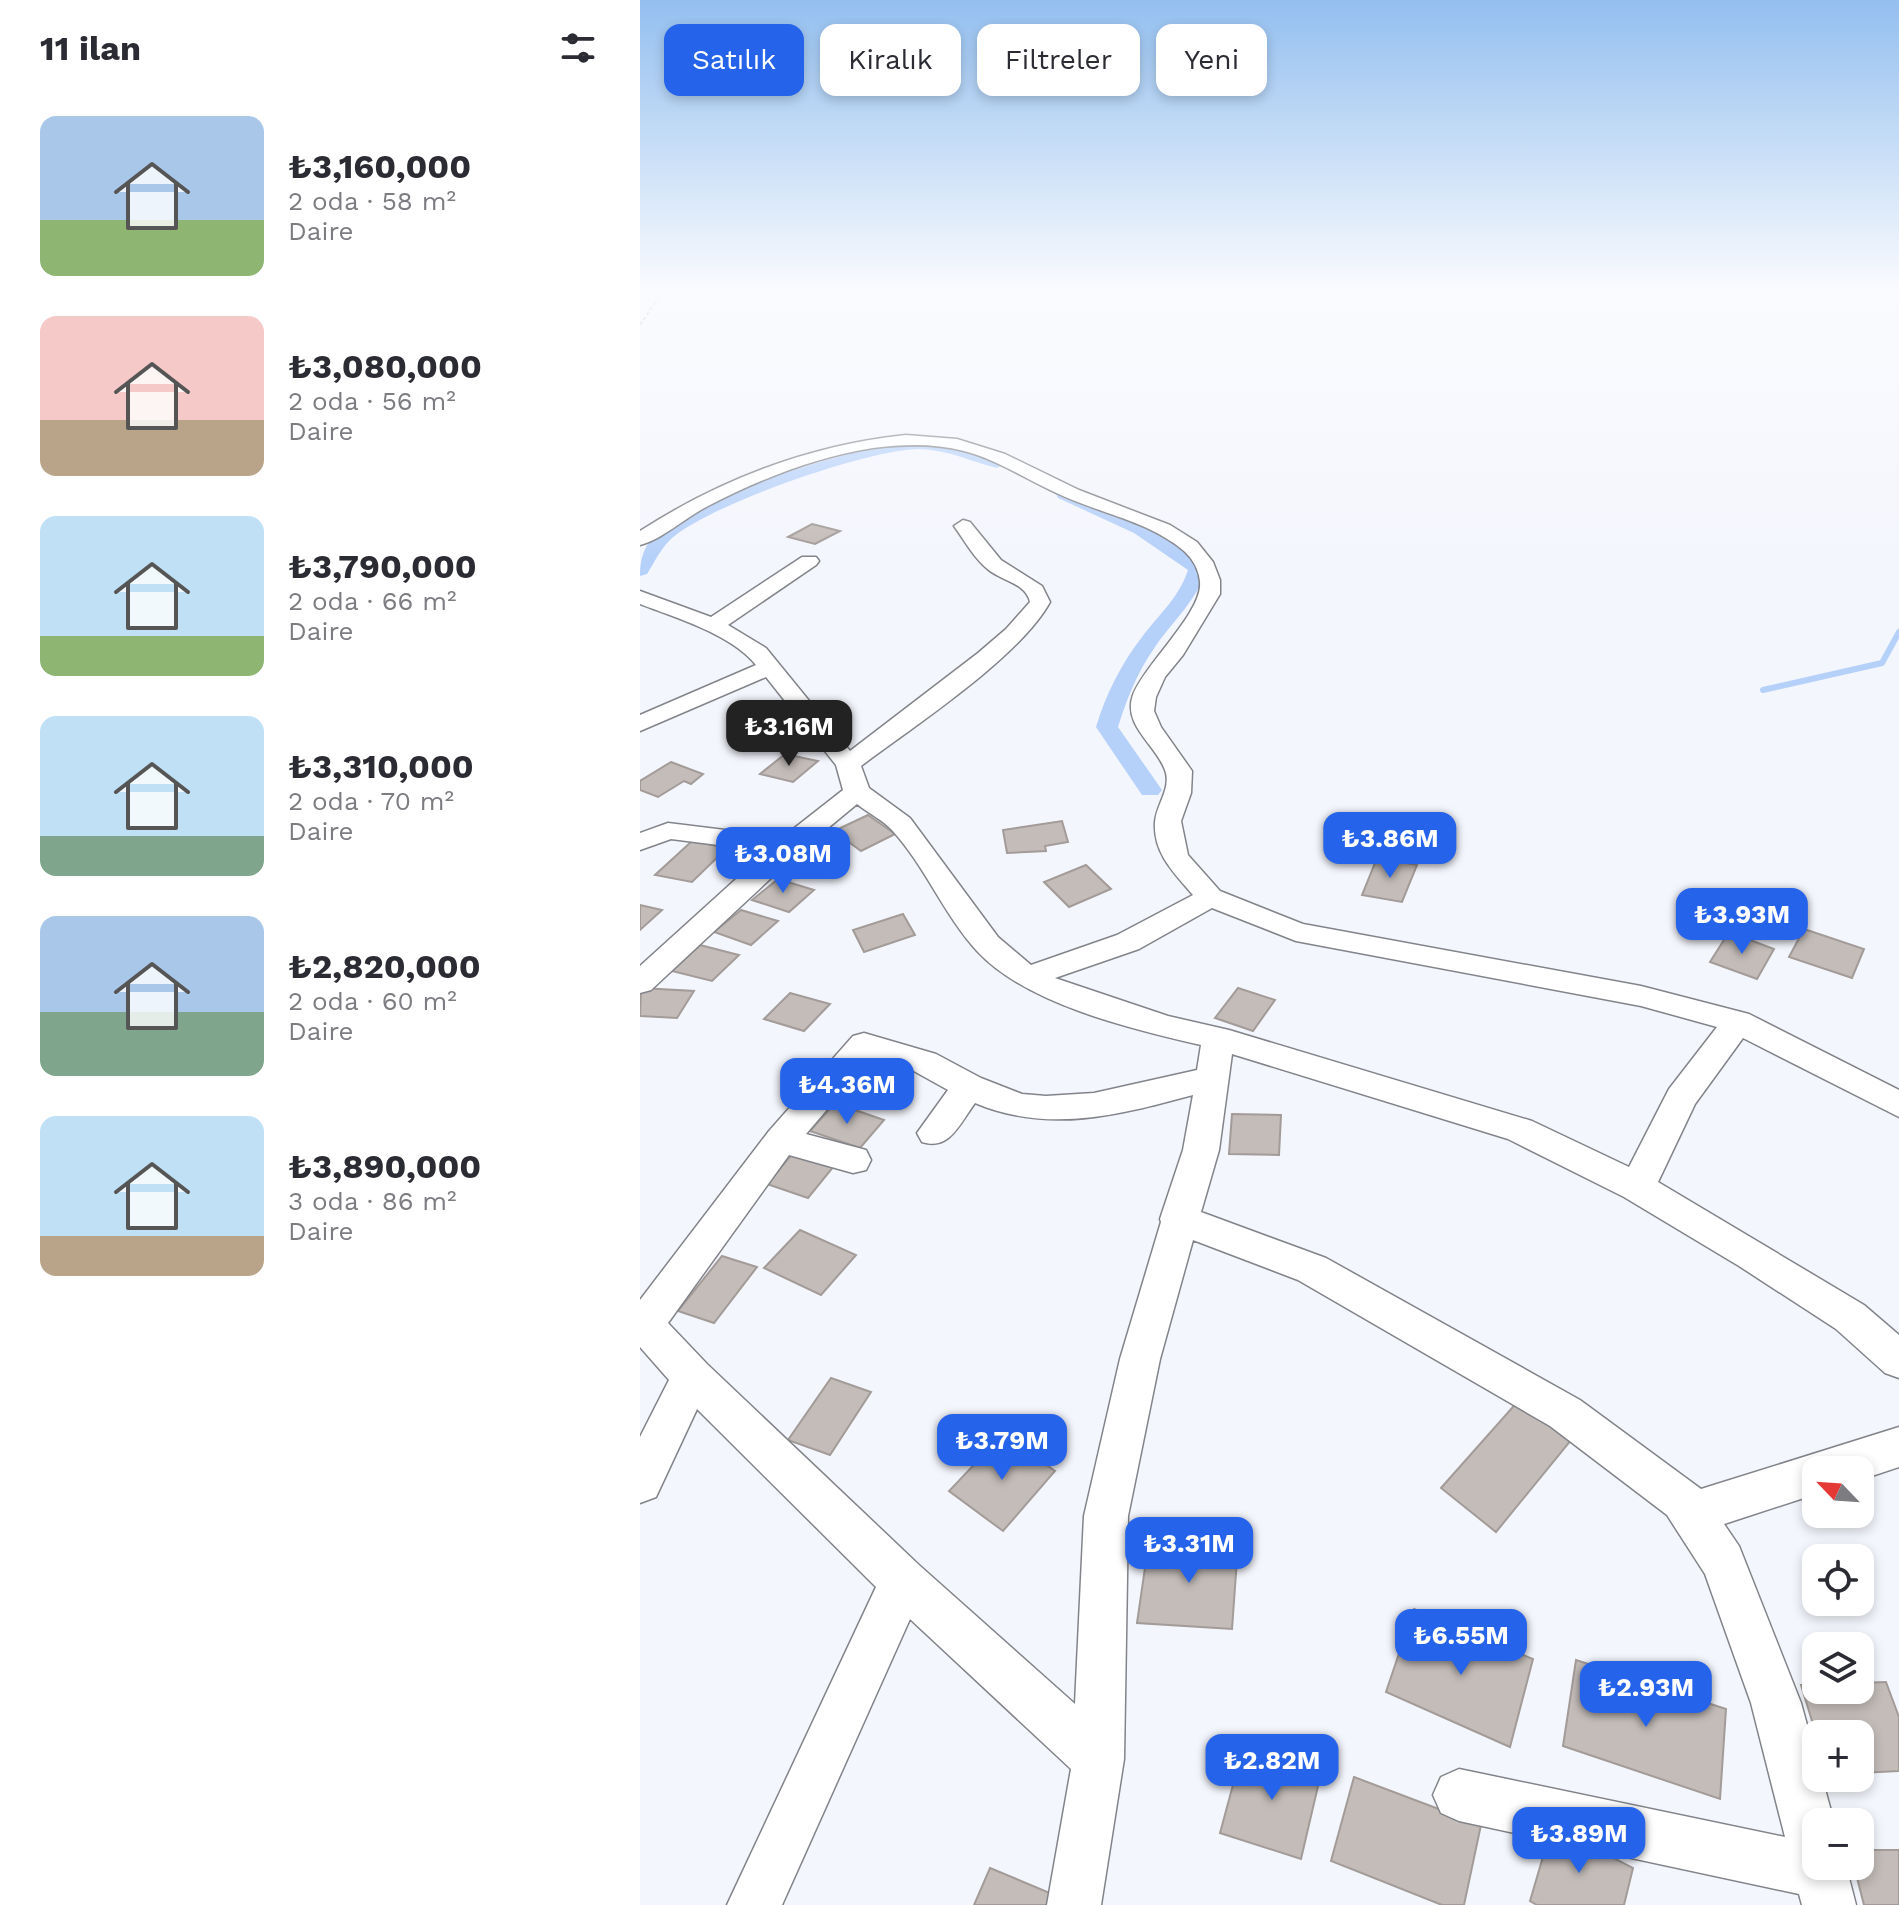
<!DOCTYPE html>
<html lang="tr">
<head>
<meta charset="utf-8">
<style>
  body { margin:0; font-family:"Work Sans",sans-serif; background:#f7f7f7; color:#2b2b33; height:100vh; display:flex; flex-direction:column; font-size:30px; white-space:nowrap }
  * { box-sizing:border-box; margin:0 }
  p { font-size:26px; color:#7c7c81 }
  .icon { flex:none; width:44px; height:44px; fill:none; stroke:currentColor; stroke-width:2; stroke-linecap:round; stroke-linejoin:round }
  .map { position:relative; flex:1; overflow:hidden }
  .panel { display:flex; flex-direction:column; background:#fff; width:640px }
  .panel>* { flex:none }
  .hud { position:absolute; left:24px; top:24px; width:760px; height:72px; display:flex; gap:16px }
  .needle { width:52px; rotate:295deg }
  .tools { position:absolute; left:1162px; top:1456px; display:grid; gap:16px }
  .tools a { display:grid; place-items:center; width:72px; height:72px; border-radius:16px; background:#fff; box-shadow:0 4px 12px #0003; font-size:40px }
  .price { position:absolute; translate:-50% -68px; padding:0 18px; border-radius:16px; background:#2563eb; color:#fff; font-size:26px; line-height:52px; filter:drop-shadow(0 2px 4px #0008) }
  .price::after { content:''; position:absolute; left:50%; top:48px; width:24px; height:18px; margin-left:-12px; background:inherit; clip-path:polygon(0 0,100% 0,50% 100%) }
  .price.selected { background:#222; color:#fff }
  ul { padding:0; list-style:none }
  li { display:flex; align-items:center; gap:24px; height:200px; padding:0 40px }
  li span { display:grid; place-items:center; flex:none; width:224px; height:160px; border-radius:16px; color:#555 }
  li>.icon { margin-inline-start:auto }
  span .icon { width:96px; height:96px; fill:#fffc; stroke-width:1 }
  li b { font-size:34px }
  h2 { display:flex; justify-content:space-between; align-items:center; height:96px; padding:0 40px; font-size:34px }
  .chip { padding:0 28px; border-radius:16px; background:#fff; box-shadow:0 4px 12px #0003; font-size:28px; line-height:72px }
  .chip.selected { background:#2563eb; color:#fff }
  main { display:flex; flex:1; min-height:0 }
  .map>svg:first-child { display:block }
  .lines { fill:none; stroke-linecap:round; stroke-linejoin:round }
  .stream { stroke:#b5d0f9; stroke-width:6 }
  .canal { fill:#b5d0f9; fill-rule:evenodd }
  .building { fill:#c3bcb9; stroke:#a29b98; stroke-width:2 }
  .street-casing { stroke:#82848a; stroke-width:3 }
  .path { stroke:#97989d; stroke-width:2; stroke-dasharray:4 2; stroke-linecap:butt }
  .street { fill:#fff; fill-rule:evenodd }
</style>
</head>
<body>
<main>
<section class="panel">
<h2>11 ilan<svg class="icon" aria-label="filters" viewBox="0 0 24 24"><path d="M4 7h16M4 17h16"/><circle cx="9" cy="7" r="2"/><circle cx="15" cy="17" r="2"/></svg></h2>
<ul>
<li><span style="background:linear-gradient(#a9c7e8 65%,#8fb573 0)"><svg class="icon" aria-label="home" viewBox="0 0 24 24"><path d="M3 11l9-7 9 7M6 9v11h12V9"/></svg></span><div><b>₺3,160,000</b><p>2 oda · 58 m²</p><p>Daire</p></div></li>
<li><span style="background:linear-gradient(#f6c9c9 65%,#b9a48a 0)"><svg class="icon" aria-label="home" viewBox="0 0 24 24"><path d="M3 11l9-7 9 7M6 9v11h12V9"/></svg></span><div><b>₺3,080,000</b><p>2 oda · 56 m²</p><p>Daire</p></div></li>
<li><span style="background:linear-gradient(#bfe0f5 75%,#8fb573 0)"><svg class="icon" aria-label="home" viewBox="0 0 24 24"><path d="M3 11l9-7 9 7M6 9v11h12V9"/></svg></span><div><b>₺3,790,000</b><p>2 oda · 66 m²</p><p>Daire</p></div></li>
<li><span style="background:linear-gradient(#bfe0f5 75%,#7fa58c 0)"><svg class="icon" aria-label="home" viewBox="0 0 24 24"><path d="M3 11l9-7 9 7M6 9v11h12V9"/></svg></span><div><b>₺3,310,000</b><p>2 oda · 70 m²</p><p>Daire</p></div></li>
<li><span style="background:linear-gradient(#a9c7e8 60%,#7fa58c 0)"><svg class="icon" aria-label="home" viewBox="0 0 24 24"><path d="M3 11l9-7 9 7M6 9v11h12V9"/></svg></span><div><b>₺2,820,000</b><p>2 oda · 60 m²</p><p>Daire</p></div></li>
<li><span style="background:linear-gradient(#bfe0f5 75%,#b9a48a 0)"><svg class="icon" aria-label="home" viewBox="0 0 24 24"><path d="M3 11l9-7 9 7M6 9v11h12V9"/></svg></span><div><b>₺3,890,000</b><p>3 oda · 86 m²</p><p>Daire</p></div></li>
</ul>
</section>
<div class="map">
<svg width="1259" height="1905" viewBox="0 0 1259 1905">
  <rect width="100%" height="100%" fill="#f4f6fd"/>
  <g class="lines">
    <path class="stream" d="M1123,690L1242,663L1259,632"/>
    <g class="canal">
      <path d="M267,440C296,439 343,442 365,463L357,468C330,461 308,450 279,449C229,449 68,505 31,539C21,548 14,563 7,574L0,576C0,558 4,545 18,532C59,494 210,451 267,440Z"/>
      <path d="M424,489L506,525L567,568C557,601 534,619 515,647C498,671 487,698 478,727L522,790L518,795H502L456,727C466,694 481,664 502,637C519,614 539,598 548,570L494,533L418,498L416,494L418,490Z"/>
    </g>
  </g>
  <g class="building">
    <path d="M172,524L200,531L175,544L148,537Z"/>
    <path d="M145,754L178,761L153,782L120,774Z"/>
    <path d="M31,762L63,774L51,784L44,781L18,797L0,790V781Z"/>
    <path d="M228,815L255,834L221,851L194,831Z"/>
    <path d="M422,821L428,842L405,846L406,851L367,853L363,830Z"/>
    <path d="M52,841L87,848L52,882L15,875Z"/>
    <path d="M737,858L777,865L762,902L722,895Z"/>
    <path d="M446,865L471,889L429,907L404,882Z"/>
    <path d="M138,879L174,890L149,912L112,900Z"/>
    <path d="M0,905L22,910L0,930Z"/>
    <path d="M101,910L138,921L111,945L74,932Z"/>
    <path d="M263,914L275,935L224,952L213,930Z"/>
    <path d="M1164,929L1224,949L1212,978L1149,957Z"/>
    <path d="M1089,932L1134,949L1117,979L1070,962Z"/>
    <path d="M60,945L99,955L72,981L32,971Z"/>
    <path d="M1,988L54,991L37,1018L0,1016Z"/>
    <path d="M598,988L635,1000L613,1031L575,1018Z"/>
    <path d="M150,993L190,1004L164,1031L124,1019Z"/>
    <path d="M195,1103L244,1120L220,1148L170,1131Z"/>
    <path d="M592,1114L641,1115L639,1155L589,1154Z"/>
    <path d="M153,1153L194,1166L168,1198L127,1184Z"/>
    <path d="M160,1230L216,1255L181,1295L124,1268Z"/>
    <path d="M82,1256L117,1267L74,1323L38,1311Z"/>
    <path d="M191,1378L231,1392L190,1455L148,1440Z"/>
    <path d="M879,1400L932,1439L856,1532L801,1488Z"/>
    <path d="M363,1434L415,1471L363,1531L309,1491Z"/>
    <path d="M509,1540L598,1545L592,1629L497,1623Z"/>
    <path d="M774,1609L893,1659L870,1747L746,1692Z"/>
    <path d="M936,1660L1086,1709L1080,1799L923,1746Z"/>
    <path d="M1246,1682L1259,1717V1771L1220,1773V1734H1176L1161,1685H1176V1690H1220V1683Z"/>
    <path d="M604,1744L682,1769L661,1859L580,1833Z"/>
    <path d="M714,1777L841,1825L824,1905H802L691,1861Z"/>
    <path d="M912,1826L993,1868L984,1905H897L890,1901Z"/>
    <path d="M1220,1850H1259V1905H1224L1214,1866H1220Z"/>
    <path d="M350,1868L417,1896L414,1905H334Z"/>
  </g>
  <g class="lines">
    <defs>
      <path id="street" d="M266,435L317,439L365,454L439,490L530,525L557,542L573,562L580,580V594L543,655L525,677L516,697L514,711L521,727L552,771L551,793L541,821L548,855L580,891L663,924L1001,986L1109,1014L1259,1090V1117L1103,1038L1055,1104L1018,1182L1224,1305L1259,1335V1378L1245,1373L1196,1329L1099,1266L984,1197L868,1139L592,1054L579,1150L561,1212L686,1258L940,1400L1061,1489L1259,1427V1467L1220,1480V1470H1176V1494L1084,1524L1099,1546L1161,1703L1176,1758V1778H1182L1194,1822H1176V1866H1206L1216,1905H1162L1159,1894L819,1821L801,1813L793,1795L801,1777L819,1769L1145,1837L1111,1703L1065,1574L1027,1515L910,1426L658,1280L553,1240L520,1359L488,1516L484,1759L461,1905H407L431,1769L270,1619L142,1905H87L236,1587L57,1409L16,1497L0,1503V1437L29,1380L0,1347V1300L129,1131L213,1036L224,1033L296,1054L341,1078L382,1094L406,1096L454,1093L557,1070L561,1045C491,1029 386,1004 337,951C304,915 285,866 252,830C243,820 228,813 217,804L159,852L11,990L0,993V966L127,851L31,839L0,850V833L28,823L143,837L203,790L196,765L126,677L0,731V715L116,665C91,634 36,618 0,604V591L71,617L162,557H176L179,561L176,565L88,625L126,648L210,751L338,653L366,629L390,602C386,584 364,581 350,571C335,560 325,541 314,526L323,520L330,522L361,560L402,586L410,602C380,657 274,726 221,766L229,788L270,818L358,937L391,965L477,935L553,895C534,873 513,853 515,822C516,805 532,788 525,770C516,745 482,725 493,695C505,664 563,612 560,582C559,570 553,559 544,551C510,522 463,514 423,496C390,482 359,460 324,451C294,443 264,444 233,448C176,457 120,479 68,506C46,517 23,539 0,545V531C81,479 170,445 266,435ZM572,908L656,941L1001,1006L1077,1027L1029,1089L989,1167L892,1121L589,1030L528,1016L415,978L499,949ZM231,1058L272,1070L308,1090L277,1133L282,1142C310,1151 320,1123 335,1103C409,1134 479,1115 553,1095L543,1150L520,1219L521,1222L480,1359L444,1516L435,1704L279,1565L67,1364L28,1323L149,1155L213,1173L226,1170L231,1160L226,1150L166,1134Z"/>
    </defs>
    <use href="#street" class="street-casing"/>
    <path class="path" d="M0,325L23,291"/>
    <use href="#street" class="street"/>
  </g>
  <linearGradient id="sky" x2="0" y2="1"><stop stop-color="#93bfef"/><stop offset="0.52" stop-color="#fafbfe"/><stop offset="1" stop-color="#fafbfe" stop-opacity="0"/></linearGradient>
  <rect width="1259" height="558" fill="url(#sky)"/>
</svg>
<div class="tools">
<a><svg class="needle" viewBox="-14 -14 28 28"><path d="M0-13l5 13h-10z" fill="#e53935"/><path d="M0 13l5-13h-10z" fill="#7c7c81"/></svg></a>
<a><svg class="icon" aria-label="locate" viewBox="0 0 24 24"><circle cx="12" cy="12" r="6"/><path d="M12 2v4M12 18v4M2 12h4M18 12h4"/></svg></a>
<a><svg class="icon" aria-label="layers" viewBox="0 0 24 24"><path d="M12 4l9 5-9 5-9-5zM3 14l9 5 9-5"/></svg></a>
<a>+</a>
<a>−</a>
</div>
<b class="price selected" style="left:149px;top:768px">₺3.16M</b>
<b class="price" style="left:750px;top:880px">₺3.86M</b>
<b class="price" style="left:143px;top:895px">₺3.08M</b>
<b class="price" style="left:1102px;top:956px">₺3.93M</b>
<b class="price" style="left:207px;top:1126px">₺4.36M</b>
<b class="price" style="left:362px;top:1482px">₺3.79M</b>
<b class="price" style="left:549px;top:1585px">₺3.31M</b>
<b class="price" style="left:821px;top:1677px">₺6.55M</b>
<b class="price" style="left:1006px;top:1729px">₺2.93M</b>
<b class="price" style="left:632px;top:1802px">₺2.82M</b>
<b class="price" style="left:939px;top:1875px">₺3.89M</b>
<div class="hud">
<a class="chip selected">Satılık</a>
<a class="chip">Kiralık</a>
<a class="chip">Filtreler</a>
<a class="chip">Yeni</a>
</div>
</div>
</main>
</body>
</html>
